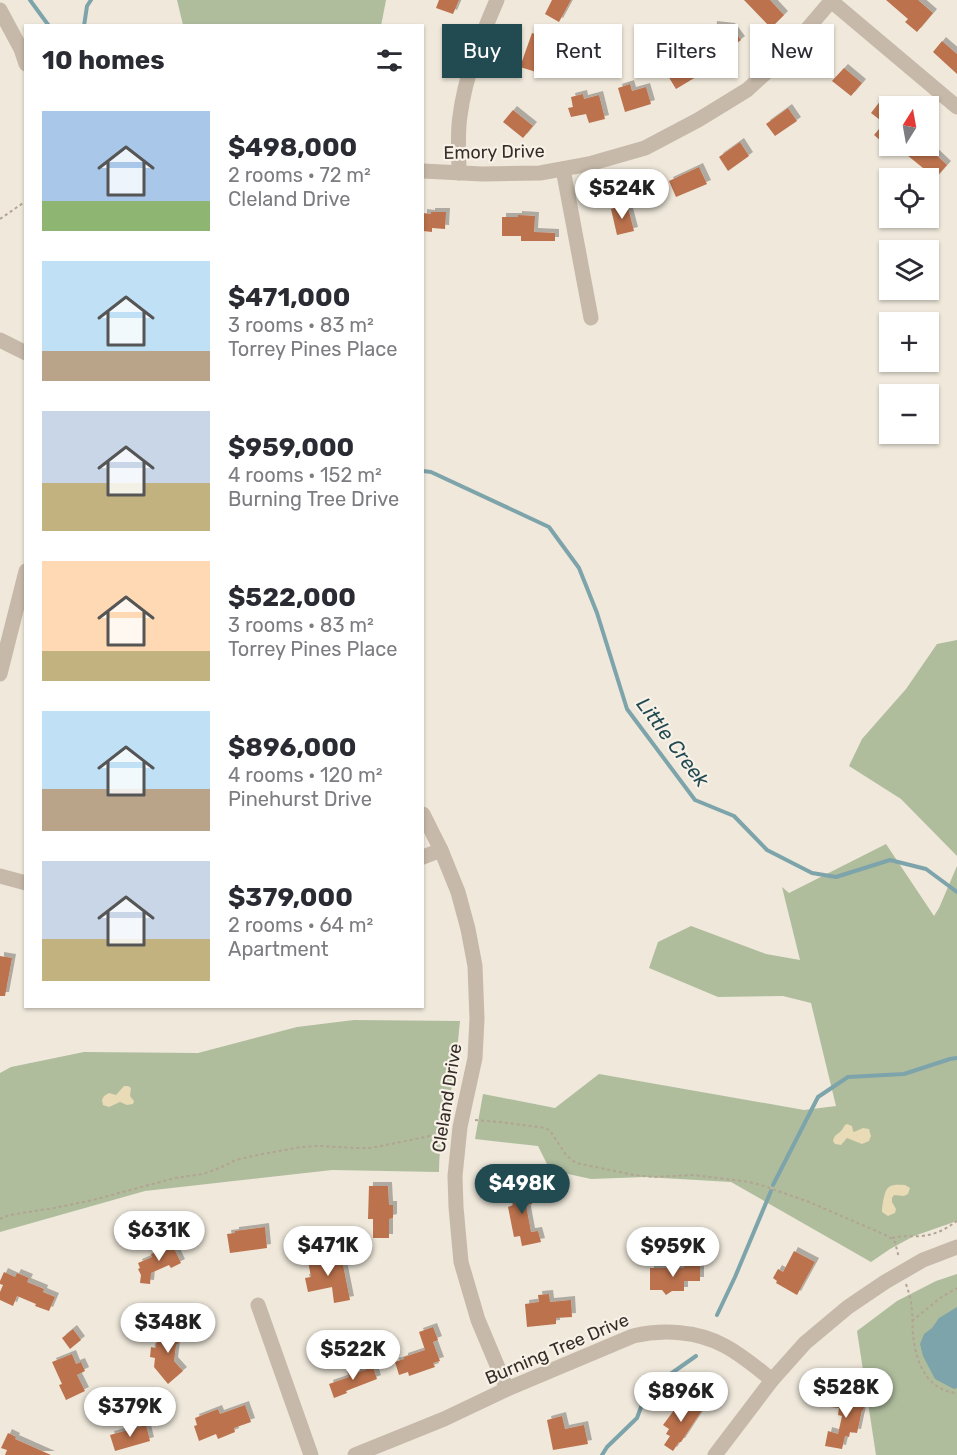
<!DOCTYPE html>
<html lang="en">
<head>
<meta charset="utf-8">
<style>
  body { margin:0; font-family:Rubik,sans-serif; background:#f2f2f3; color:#2b2b33; height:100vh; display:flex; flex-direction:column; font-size:22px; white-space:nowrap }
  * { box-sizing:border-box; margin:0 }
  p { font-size:20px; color:#7c7c81 }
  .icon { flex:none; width:33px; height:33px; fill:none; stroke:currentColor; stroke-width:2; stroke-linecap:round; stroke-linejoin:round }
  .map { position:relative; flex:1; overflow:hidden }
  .details { position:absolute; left:24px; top:24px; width:400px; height:984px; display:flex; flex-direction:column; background:#fff; border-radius:0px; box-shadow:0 2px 4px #0004 }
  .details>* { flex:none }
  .guide { position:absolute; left:442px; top:24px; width:424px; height:54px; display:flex; gap:12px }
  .needle { width:39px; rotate:11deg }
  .tools { position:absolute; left:879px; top:96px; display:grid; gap:12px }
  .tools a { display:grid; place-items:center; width:60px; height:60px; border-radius:0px; background:#fff; box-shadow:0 2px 4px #0004; font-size:30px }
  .price { position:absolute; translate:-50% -51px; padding:0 14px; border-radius:21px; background:#fff; color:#222; font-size:20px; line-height:39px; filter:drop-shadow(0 2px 3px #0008) }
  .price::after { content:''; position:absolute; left:50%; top:36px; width:18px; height:14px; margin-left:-9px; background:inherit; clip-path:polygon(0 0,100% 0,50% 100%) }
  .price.selected { background:#214a51; color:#fff }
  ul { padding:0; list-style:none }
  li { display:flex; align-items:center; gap:18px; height:150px; padding:0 18px }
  li span { display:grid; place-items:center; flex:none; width:168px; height:120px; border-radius:0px; color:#555 }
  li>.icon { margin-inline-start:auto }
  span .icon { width:72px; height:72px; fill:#fffc; stroke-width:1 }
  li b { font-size:26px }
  h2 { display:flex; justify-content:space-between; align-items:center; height:72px; padding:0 18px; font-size:26px }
  .pill { padding:0 21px; border-radius:0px; background:#fff; box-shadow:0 2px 4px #0004; font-size:21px; line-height:54px }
  .pill.selected { background:#214a51; color:#fff }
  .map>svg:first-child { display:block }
  .green { fill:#afbd9d }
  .sand { fill:#e8dbb5 }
  .water { fill:#7da4aa }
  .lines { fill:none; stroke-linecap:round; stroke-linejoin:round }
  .stream { stroke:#7da4aa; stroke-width:4 }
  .building { fill:#bb724e; filter:url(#shadow) }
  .path { stroke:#b2a393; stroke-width:2; stroke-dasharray:3 3; stroke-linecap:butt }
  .minor { stroke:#c6b9a9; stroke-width:15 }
  .labels { text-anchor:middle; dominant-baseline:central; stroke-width:4.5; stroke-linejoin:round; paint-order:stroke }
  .street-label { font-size:18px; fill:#342d28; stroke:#f7f1e7 }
  .water-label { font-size:20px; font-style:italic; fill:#214a51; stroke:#f7f1e7 }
</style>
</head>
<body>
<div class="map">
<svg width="957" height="1455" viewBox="0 0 957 1455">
  <defs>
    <filter id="shadow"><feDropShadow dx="4" dy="-4" stdDeviation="0" flood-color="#0004"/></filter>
  </defs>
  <rect width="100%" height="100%" fill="#efe8db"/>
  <g class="green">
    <path d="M177,0H386L381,26L183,25Z"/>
    <path d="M957,640V856L901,799L849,766L862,739L906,689L937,644Z"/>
    <path d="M886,844L934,916L939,908L957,866V1221L914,1236L890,1249L871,1262L731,1182L645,1177L591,1179L550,1170L538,1146L475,1139L483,1094L555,1108L599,1074L804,1110L836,1106L811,1003L783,996L718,997L649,968L658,942L691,926L766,954L800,960L782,887L789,893Z"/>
    <path d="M354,1020L460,1021C458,1041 456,1061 453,1081C447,1112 439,1140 439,1172L332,1170L145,1191L0,1232V1073L11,1067L84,1052L198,1053L297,1027Z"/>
    <path d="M957,1274V1455H876L857,1331L897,1301L936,1281Z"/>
  </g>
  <g class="sand">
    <path d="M124,1086H128L131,1088L130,1096L134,1101L133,1104L127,1105L120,1102L109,1107L103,1105L102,1100L104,1096L109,1093L116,1095Z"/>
    <path d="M847,1124L852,1126L853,1131L854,1132L863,1128L869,1129L871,1136L869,1141L862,1144L847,1138L841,1145L835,1144L833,1141C834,1135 837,1135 841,1131C844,1128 843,1126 847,1124Z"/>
    <path d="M905,1185L910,1188L908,1194L904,1196L894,1195L892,1198V1202L896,1209L895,1213L888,1216L882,1212C882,1207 884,1190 889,1187C893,1184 901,1185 905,1185Z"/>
  </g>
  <path class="water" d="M957,1307V1388L954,1389L935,1379L923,1356L920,1344L924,1334L932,1328L939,1318Z"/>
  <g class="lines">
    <g class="stream">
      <path d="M30,0L49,26"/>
      <path d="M84,26L87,6L91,0"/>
      <path d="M423,471L431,472L549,527L579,568L597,613L627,709L695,800L734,816L767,850L812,873L836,877L890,860L926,869L957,892"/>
      <path d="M773,1185L818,1097L848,1077L904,1074L950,1059L957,1058"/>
      <path d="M717,1315L735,1277L771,1191"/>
      <path d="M602,1455L607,1447L637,1418L644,1399L659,1382L696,1356"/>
    </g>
  </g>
  <g class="building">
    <path d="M439,0H459L453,14L436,8Z"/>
    <path d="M552,0H571L559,22L545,14Z"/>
    <path d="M744,0H770L784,15L771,28Z"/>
    <path d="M886,0H918L933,13L917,32L905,22L908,19Z"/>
    <path d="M713,25L731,27L741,40L720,57L710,43L715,39L712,35Z"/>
    <path d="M532,33L548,38L546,44L550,46L547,55L542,53L536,72L520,67Z"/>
    <path d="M942,41L957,54V74L933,52Z"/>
    <path d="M687,49L701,74L676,89L665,71L681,62L677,55Z"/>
    <path d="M844,68L862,83L851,96L832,81Z"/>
    <path d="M630,84L632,91L646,87L651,104L625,112L618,88Z"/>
    <path d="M583,94L584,99L599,95L605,119L589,123L586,114L571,117L568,108L573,107L571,97Z"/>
    <path d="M881,100L890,106V131L881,141L874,135L884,123L871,113Z"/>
    <path d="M788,108L797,121L775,136L766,124Z"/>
    <path d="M513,110L533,126L523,138L503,122Z"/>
    <path d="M740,142L749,156L728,171L719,157Z"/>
    <path d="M915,146H927L947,165L933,181L921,170L923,168L907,155Z"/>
    <path d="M699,167L707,184L676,197L669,181Z"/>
    <path d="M627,204L634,231L617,235L611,209Z"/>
    <path d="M431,212H446L445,229L432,228V232L423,231V213L431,214Z"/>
    <path d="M518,215L535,216L534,232L555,233V241H521V236H502V217H518Z"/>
    <path d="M0,956L12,958L5,996H0Z"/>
    <path d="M528,1183L532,1204L526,1205L531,1232L538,1231L541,1242L522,1246L520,1236L514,1237L508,1207L513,1205L509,1186Z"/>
    <path d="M369,1186H388L389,1205H393V1218L389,1219V1238H373V1219H368Z"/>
    <path d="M265,1227L267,1248L230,1253L227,1234L235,1233V1231Z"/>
    <path d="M170,1240L181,1263L171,1268L169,1265L151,1273L150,1284L140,1283L141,1275L138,1269L140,1268L138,1263L152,1257L151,1254L162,1249L160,1245Z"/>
    <path d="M794,1251L815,1262L797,1295L776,1283L777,1281L773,1278L778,1269L783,1272Z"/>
    <path d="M320,1254L321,1258L330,1256L331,1262L342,1260L350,1300L334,1303L332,1287L308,1292L305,1278L311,1277L307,1256Z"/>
    <path d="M684,1266H700V1281H684V1291H672L666,1295L662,1290H650V1268H684Z"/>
    <path d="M4,1272L15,1277L17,1273L29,1278L27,1282L44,1289L43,1292L55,1297L49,1311L35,1306L36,1304L17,1296L13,1306L0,1300V1292L3,1285L0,1284V1281Z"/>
    <path d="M549,1294L550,1302L571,1300L572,1317L556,1318V1324L527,1327L525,1304L539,1302L538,1295Z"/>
    <path d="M179,1324L187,1335L176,1345L174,1361L183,1371L168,1384L154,1367L155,1358L150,1357L151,1347L156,1348L157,1336H165Z"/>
    <path d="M433,1327L438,1340L433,1342L440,1361L433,1363L435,1367L409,1376L408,1372L399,1375L395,1362L404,1359V1357L425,1350L419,1332Z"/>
    <path d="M73,1329L81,1340L70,1349L62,1338Z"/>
    <path d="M72,1354L76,1364L81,1362L85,1371L77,1375L85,1391L66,1400L59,1385L62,1384L52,1362Z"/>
    <path d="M373,1367L377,1379L346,1391L347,1393L334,1398L329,1384L349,1377L347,1371L357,1368L359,1372Z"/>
    <path d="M833,1394L866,1399L863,1411L862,1410L857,1433L850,1432L849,1437L845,1436L842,1449L825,1446L828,1431L838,1434L842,1416L838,1415L839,1408L830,1407Z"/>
    <path d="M683,1398L702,1410L681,1442H679L673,1451L664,1445L670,1436L666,1434L669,1429L663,1425Z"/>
    <path d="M245,1405L251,1422L234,1428L235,1432L218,1439L216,1434L199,1441L194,1426L197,1425L195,1418L218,1409L220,1414Z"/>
    <path d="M562,1416L565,1429L584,1425L588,1444L553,1450L547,1420Z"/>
    <path d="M146,1425L150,1441L115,1451L110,1435Z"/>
    <path d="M8,1433L16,1437L15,1439L51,1455H5L7,1450L1,1448Z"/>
  </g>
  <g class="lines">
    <g class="path">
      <path d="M0,219L26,201"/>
      <path d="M475,1120L500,1122L546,1128L551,1132L566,1155L576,1163L634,1175L653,1177L694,1175L749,1182L764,1186L809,1202L888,1236L895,1242L899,1258"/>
      <path d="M0,1219L9,1215L54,1208L93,1200L175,1178L203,1174L220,1168L236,1160L252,1156L301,1147L319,1146L356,1148H371L430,1136L447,1134"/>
      <path d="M892,1238C902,1235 911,1237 921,1236C935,1235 946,1229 957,1221"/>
      <path d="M906,1284C908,1290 910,1296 911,1302C913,1313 912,1324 913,1335C916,1362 926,1390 957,1393"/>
      <path d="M912,1321L940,1298L957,1288"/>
    </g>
    <g class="minor">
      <path d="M830,0L957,107"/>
      <path d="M0,10L21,49L26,64"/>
      <path d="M563,169L591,318"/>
      <path d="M423,171L482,174L540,173L589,164L645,148L698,120L747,90L785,55L832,0"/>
      <path d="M459,173C459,154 457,135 460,116C465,76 481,37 497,0"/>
      <path d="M0,340L26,353"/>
      <path d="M0,674L26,571"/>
      <path d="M423,814L441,850L458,892L468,929L475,966L477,1019L475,1058L460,1127L455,1176L456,1207L461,1262L478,1320L507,1389"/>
      <path d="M423,857L441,850"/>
      <path d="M0,876L26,883"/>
      <path d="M258,1305L311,1455"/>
      <path d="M355,1455L444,1419L507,1389L633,1336C663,1329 698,1331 725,1346C742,1355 757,1368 772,1380"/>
      <path d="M715,1455L772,1380L805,1343L848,1307L885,1282L923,1260L957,1247"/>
    </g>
  </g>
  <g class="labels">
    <g class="street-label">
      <text transform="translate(494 152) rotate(-1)">Emory Drive</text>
      <text transform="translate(447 1098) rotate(-81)">Cleland Drive</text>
      <text transform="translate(557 1349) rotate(-23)">Burning Tree Drive</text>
    </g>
    <g class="water-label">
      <text transform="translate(673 742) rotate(53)">Little Creek</text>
    </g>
  </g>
</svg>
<div class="tools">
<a><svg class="needle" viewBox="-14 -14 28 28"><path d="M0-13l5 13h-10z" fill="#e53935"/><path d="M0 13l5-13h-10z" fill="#7c7c81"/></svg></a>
<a><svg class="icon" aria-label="locate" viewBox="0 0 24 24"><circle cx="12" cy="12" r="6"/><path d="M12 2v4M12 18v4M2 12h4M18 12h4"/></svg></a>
<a><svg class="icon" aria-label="layers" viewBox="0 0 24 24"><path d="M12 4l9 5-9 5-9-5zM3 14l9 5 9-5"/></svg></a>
<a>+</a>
<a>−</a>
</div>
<b class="price" style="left:622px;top:220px">$524K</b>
<b class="price selected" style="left:522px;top:1215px">$498K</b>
<b class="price" style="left:159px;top:1262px">$631K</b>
<b class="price" style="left:328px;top:1277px">$471K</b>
<b class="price" style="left:673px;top:1278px">$959K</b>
<b class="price" style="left:168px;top:1354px">$348K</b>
<b class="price" style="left:353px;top:1381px">$522K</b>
<b class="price" style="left:846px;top:1419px">$528K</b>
<b class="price" style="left:681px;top:1423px">$896K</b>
<b class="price" style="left:130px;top:1438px">$379K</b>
<div class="guide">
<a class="pill selected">Buy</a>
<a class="pill">Rent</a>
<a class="pill">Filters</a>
<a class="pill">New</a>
</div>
<section class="details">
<h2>10 homes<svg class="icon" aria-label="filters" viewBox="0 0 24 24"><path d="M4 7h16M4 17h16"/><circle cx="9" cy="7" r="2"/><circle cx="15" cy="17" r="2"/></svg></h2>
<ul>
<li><span style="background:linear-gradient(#a9c7e8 75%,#8fb573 0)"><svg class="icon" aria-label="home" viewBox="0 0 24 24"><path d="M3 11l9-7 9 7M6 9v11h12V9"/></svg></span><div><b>$498,000</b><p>2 rooms · 72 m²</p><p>Cleland Drive</p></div></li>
<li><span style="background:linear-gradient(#bfe0f5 75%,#b9a48a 0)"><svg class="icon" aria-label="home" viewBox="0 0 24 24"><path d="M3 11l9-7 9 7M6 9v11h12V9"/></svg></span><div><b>$471,000</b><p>3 rooms · 83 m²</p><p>Torrey Pines Place</p></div></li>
<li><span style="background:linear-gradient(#c9d6e8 60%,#c2b280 0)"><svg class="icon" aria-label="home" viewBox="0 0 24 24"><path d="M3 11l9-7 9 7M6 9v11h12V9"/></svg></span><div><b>$959,000</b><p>4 rooms · 152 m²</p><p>Burning Tree Drive</p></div></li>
<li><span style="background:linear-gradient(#ffd9b3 75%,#c2b280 0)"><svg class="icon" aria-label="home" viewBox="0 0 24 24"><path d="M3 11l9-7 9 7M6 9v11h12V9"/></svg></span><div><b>$522,000</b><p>3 rooms · 83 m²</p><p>Torrey Pines Place</p></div></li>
<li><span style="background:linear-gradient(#bfe0f5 65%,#b9a48a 0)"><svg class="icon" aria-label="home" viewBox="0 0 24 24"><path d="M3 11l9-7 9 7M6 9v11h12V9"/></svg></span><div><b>$896,000</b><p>4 rooms · 120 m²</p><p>Pinehurst Drive</p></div></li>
<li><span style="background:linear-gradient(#c9d6e8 65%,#c2b280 0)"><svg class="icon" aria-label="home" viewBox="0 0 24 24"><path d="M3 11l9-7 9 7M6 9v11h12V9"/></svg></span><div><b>$379,000</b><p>2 rooms · 64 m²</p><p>Apartment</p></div></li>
</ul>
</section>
</div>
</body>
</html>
